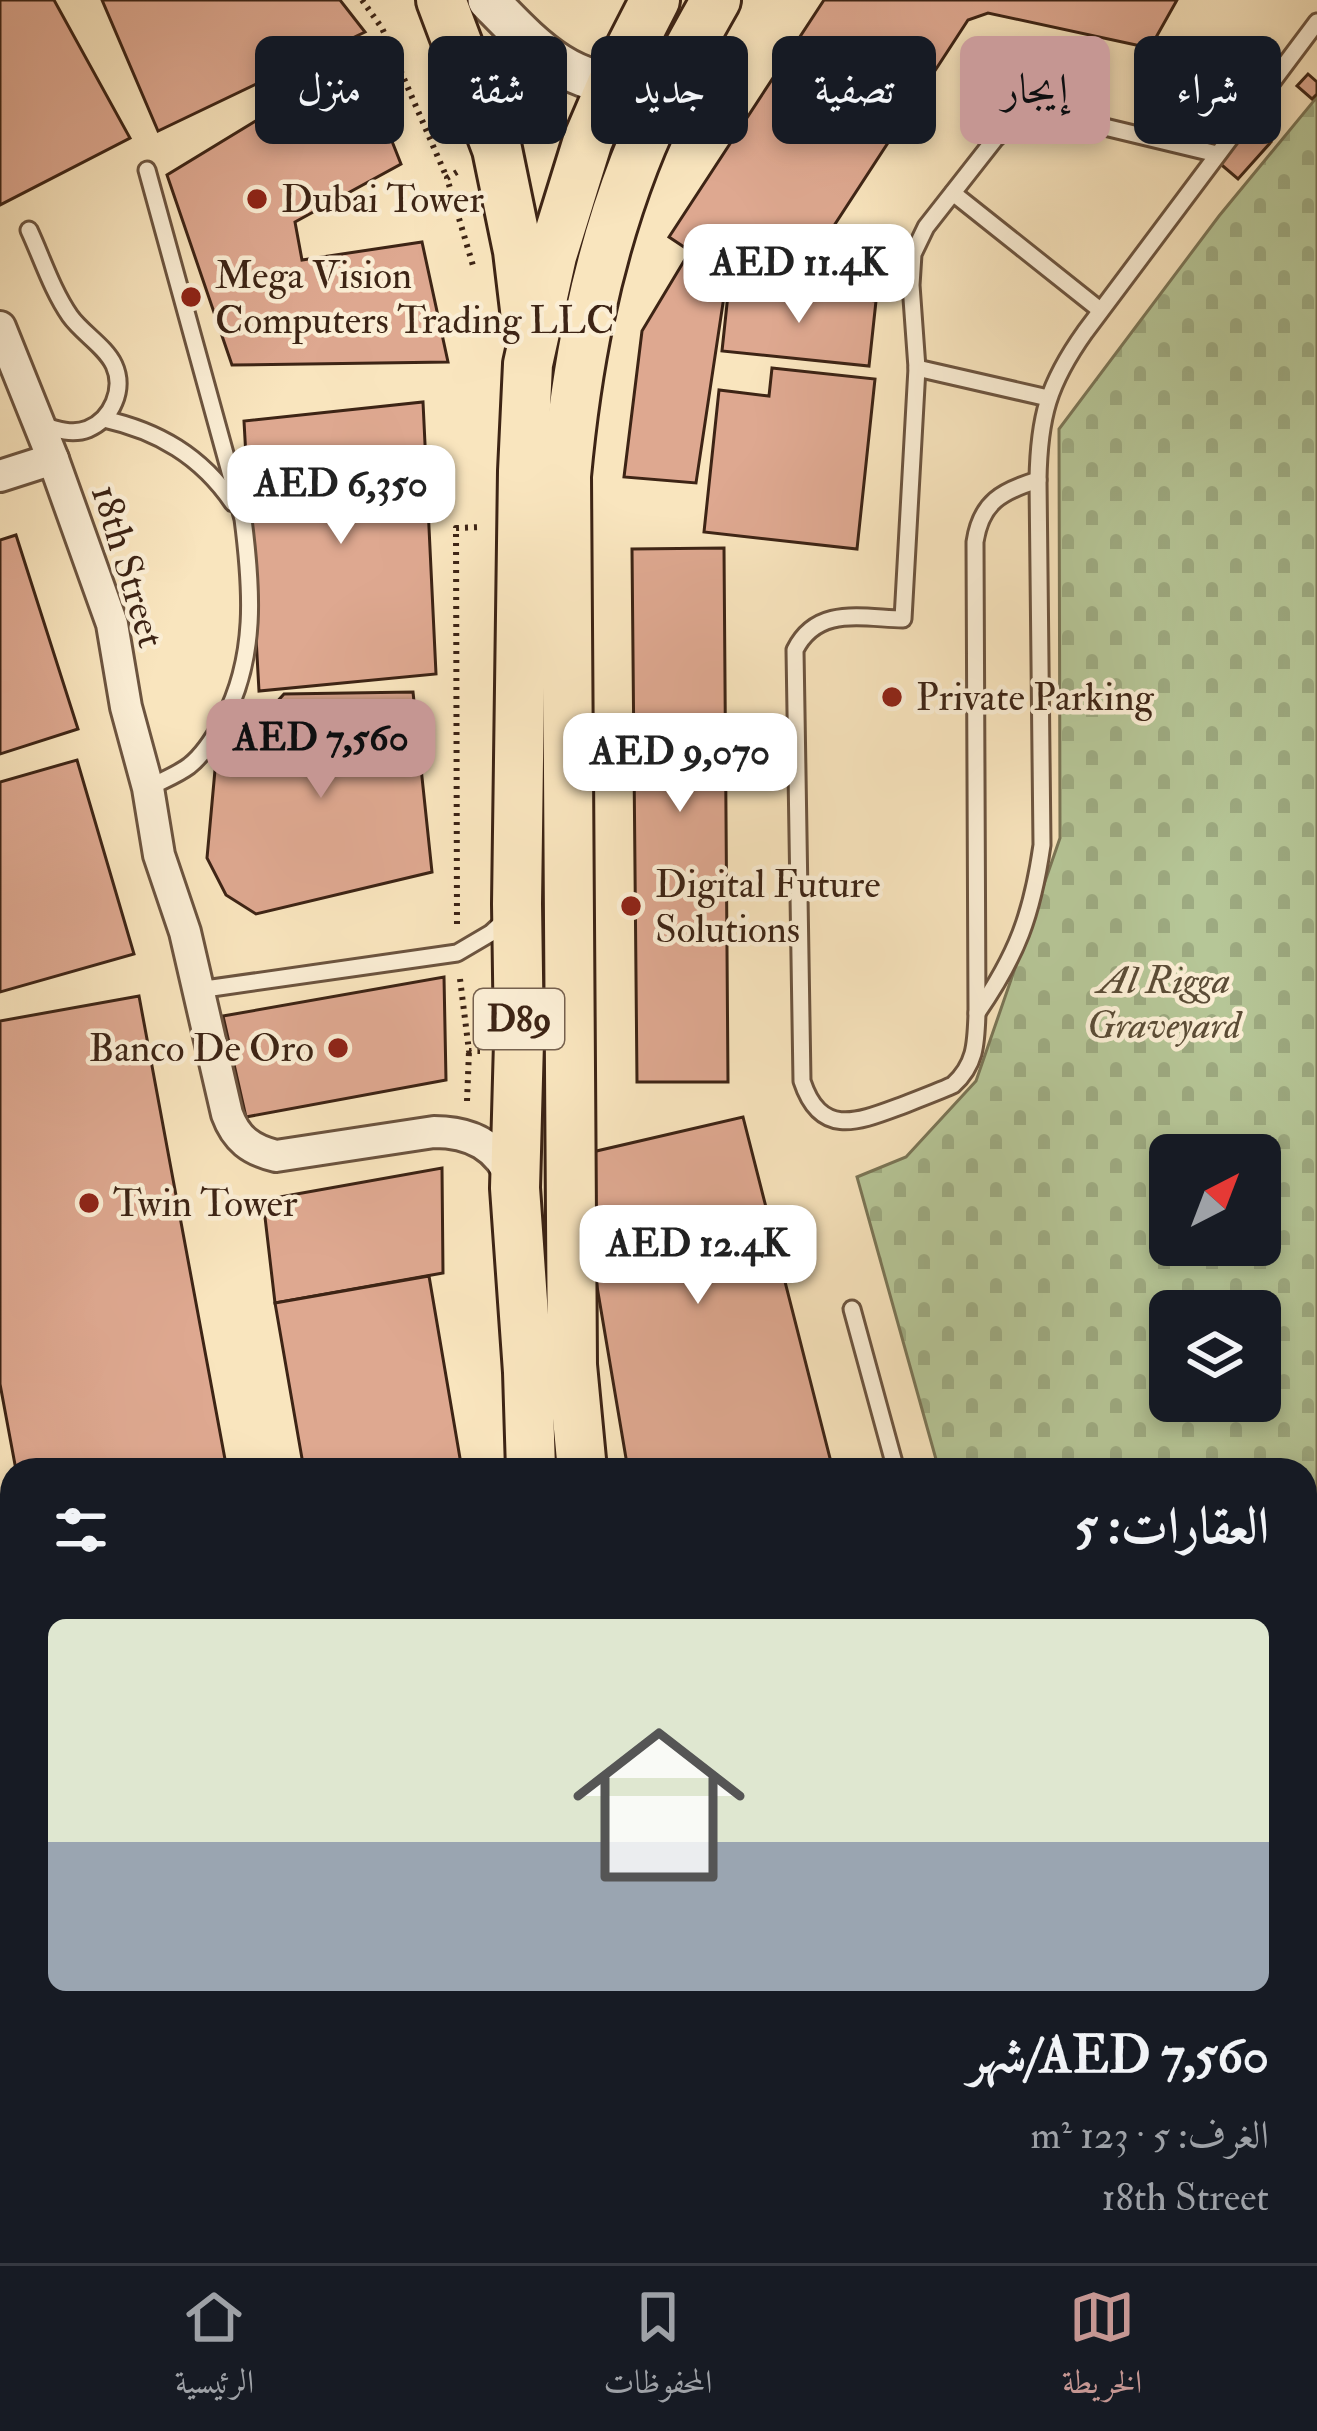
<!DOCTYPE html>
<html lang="ar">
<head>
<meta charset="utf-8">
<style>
  body { margin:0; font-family:"IM FELL Double Pica",Amiri,serif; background:#242831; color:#f1f3f6; direction:rtl; height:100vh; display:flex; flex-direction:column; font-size:45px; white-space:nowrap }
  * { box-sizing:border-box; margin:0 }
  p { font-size:39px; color:#9ea1a6 }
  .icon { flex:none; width:66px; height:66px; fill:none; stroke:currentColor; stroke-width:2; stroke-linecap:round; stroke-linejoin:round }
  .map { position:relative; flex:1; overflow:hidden; direction:ltr }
  .drawer { position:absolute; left:0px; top:1458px; width:1317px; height:807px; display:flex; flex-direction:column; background:#171b24; border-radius:36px 36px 0 0; box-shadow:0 6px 18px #0003; direction:rtl }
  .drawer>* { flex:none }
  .top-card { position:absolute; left:36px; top:36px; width:1245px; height:108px; direction:rtl; display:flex; gap:24px }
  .needle { width:78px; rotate:42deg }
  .buttons { position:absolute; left:1149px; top:1134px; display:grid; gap:24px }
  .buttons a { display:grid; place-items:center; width:132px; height:132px; border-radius:18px; background:#171b24; box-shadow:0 6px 18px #0003; font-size:60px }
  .price { position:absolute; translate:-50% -102px; padding:0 27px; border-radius:24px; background:#fff; color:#222; font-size:39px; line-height:78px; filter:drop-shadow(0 3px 6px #0008) }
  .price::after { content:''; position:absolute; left:50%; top:72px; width:36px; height:27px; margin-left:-18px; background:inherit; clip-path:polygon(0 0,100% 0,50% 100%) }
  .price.active { background:#c59692; color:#111 }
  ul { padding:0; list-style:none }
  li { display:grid; align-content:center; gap:24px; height:636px; padding:0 48px }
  li span { display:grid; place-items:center; height:372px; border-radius:18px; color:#555 }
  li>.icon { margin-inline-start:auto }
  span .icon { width:216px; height:216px; fill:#fffc; stroke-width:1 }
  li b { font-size:51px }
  h2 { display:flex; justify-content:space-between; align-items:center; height:144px; padding:0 48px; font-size:51px }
  .pill { padding:0 42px; border-radius:18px; background:#171b24; box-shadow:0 6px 18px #0003; font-size:42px; line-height:108px }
  .pill.active { background:#c59692; color:#111 }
  .dock { display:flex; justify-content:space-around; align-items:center; height:168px; border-top:3px solid #363941; background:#171b24; font-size:33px; color:#9ea1a6 }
  .dock a { display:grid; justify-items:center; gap:6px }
  .dock .active { color:#c59692 }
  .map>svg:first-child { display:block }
  .cemetery { fill:url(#cemetery-stones); stroke:#7a7556; stroke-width:3; fill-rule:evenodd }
  .building { fill:#dea890; stroke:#3d2415; stroke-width:3 }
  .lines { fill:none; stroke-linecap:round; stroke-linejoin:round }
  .service-casing { stroke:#6c543f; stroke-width:21 }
  .minor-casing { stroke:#6c543f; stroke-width:36 }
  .tertiary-casing { stroke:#6c543f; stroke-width:45 }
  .secondary-casing { stroke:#3d2415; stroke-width:51 }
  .primary-casing { stroke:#3d2415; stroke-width:54 }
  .path { stroke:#3d2415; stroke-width:6; stroke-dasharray:3 6; stroke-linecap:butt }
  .service { stroke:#fbeed5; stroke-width:15 }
  .minor { stroke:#fbeed5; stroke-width:30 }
  .tertiary { stroke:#fbeed5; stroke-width:39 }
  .secondary { stroke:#fbeed5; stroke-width:45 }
  .primary { stroke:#f9e5be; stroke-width:48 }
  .poi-dot { fill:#8f2418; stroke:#fbeed5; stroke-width:4.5 }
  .labels { text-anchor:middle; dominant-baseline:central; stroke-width:9; stroke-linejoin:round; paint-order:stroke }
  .shield { fill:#fbeed5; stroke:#76614f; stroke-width:3 }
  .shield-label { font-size:36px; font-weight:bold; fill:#3d2415 }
  .poi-label { font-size:39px; fill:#3d2415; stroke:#fbeed5; text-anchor:start }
  .street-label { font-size:39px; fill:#3d2415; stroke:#fbeed5 }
  .park-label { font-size:39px; font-style:italic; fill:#5b4c36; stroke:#fbeed5 }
</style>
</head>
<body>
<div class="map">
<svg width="1317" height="2263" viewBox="0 0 1317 2263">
  <defs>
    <pattern id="cemetery-stones" width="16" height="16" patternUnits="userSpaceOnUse" patternTransform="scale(3)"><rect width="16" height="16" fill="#b6c697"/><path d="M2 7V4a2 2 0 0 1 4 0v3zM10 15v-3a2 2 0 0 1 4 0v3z" fill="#9daa81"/></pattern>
  </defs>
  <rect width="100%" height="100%" fill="#f9e5be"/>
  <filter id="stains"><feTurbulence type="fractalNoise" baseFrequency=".00167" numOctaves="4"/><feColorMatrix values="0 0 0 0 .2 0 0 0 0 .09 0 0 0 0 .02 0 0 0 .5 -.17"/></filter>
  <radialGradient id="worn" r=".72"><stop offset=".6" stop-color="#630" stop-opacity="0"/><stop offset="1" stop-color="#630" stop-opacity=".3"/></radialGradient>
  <path class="cemetery" d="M1317,97V2126L1305,2124V1470H939L857,1177L906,1157L976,1081L1060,838L1059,429L1219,216ZM1170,1155H1260V1245H1170ZM1170,1311H1260V1401H1170Z"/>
  <g class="building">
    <path d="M0,0H54L130,138L0,205Z"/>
    <path d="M102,0H340L365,32L158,131Z"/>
    <path d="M824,0H1177L1150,48L988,13L968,20L811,261L729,263L696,483L624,477L642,331L690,251L669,237Z"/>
    <path d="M359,58L401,164L295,222L302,260L422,242L448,362L232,365L167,175Z"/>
    <path d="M1308,74L1317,82V94L1312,99L1297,86Z"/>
    <path d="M1250,124L1271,142L1238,179L1217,161Z"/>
    <path d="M729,285L876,301L869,366L722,351Z"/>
    <path d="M772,368L875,379L857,549L704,532L719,390L769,396Z"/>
    <path d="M423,402L436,674L259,691L244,421Z"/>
    <path d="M16,535L78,729L0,754V540Z"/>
    <path d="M724,548L728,1082H637L632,549Z"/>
    <path d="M413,692L432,872L256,914L226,895L207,858L215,770L284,694Z"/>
    <path d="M77,760L134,954L0,992V782Z"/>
    <path d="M444,977L446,1080L246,1117L223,1016Z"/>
    <path d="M139,996L227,1470H16L0,1384V1021Z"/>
    <path d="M743,1117L833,1470H628L575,1156Z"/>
    <path d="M442,1168L443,1273L275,1303L263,1200Z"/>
    <path d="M429,1276L462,1470H304L275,1303Z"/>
    <path d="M123,2253H517L520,2263H125Z"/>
    <path d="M575,2253H666L670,2263H579Z"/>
  </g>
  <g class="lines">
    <defs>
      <g id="service">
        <path d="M147,170L243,519C252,589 257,657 223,721C215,736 203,755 189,766C177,775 161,781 148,788"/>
        <path d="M953,193L1100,310"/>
        <path d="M29,230C42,258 52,290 70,316C82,333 105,346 114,365C125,389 112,419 88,429C73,435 57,430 42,425"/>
        <path d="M917,368L1048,398"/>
        <path d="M104,419C158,431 201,456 233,503"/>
        <path d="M1038,480C1002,491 981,502 975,542L977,1013C976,1043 976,1064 953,1085C935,1093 916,1100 898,1107C855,1123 820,1136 802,1081L795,650C817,606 861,618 903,619L917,368L911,285L913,254L926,227L995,139C1014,119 1032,113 1059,116L1217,154"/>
        <path d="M198,990L457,953L491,933L504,921"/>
        <path d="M977,1013C1017,955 1032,915 1042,845L1038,480C1039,417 1048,384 1085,332L1317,22"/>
        <path d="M852,1309L896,1470"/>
        <path d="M1305,2176L1317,2178"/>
        <path d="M668,2253L672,2263"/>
        <path d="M928,2253L932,2263"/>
        <path d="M1270,2263L1273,2253"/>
      </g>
      <g id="minor">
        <path d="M0,327L53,459L112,624L126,707L148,788L159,855L185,932L227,1114C236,1139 251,1150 276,1156L434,1132C471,1132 499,1146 513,1182"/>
        <path d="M0,476L53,459"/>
        <path d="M1186,2253L1212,2254L1245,2263"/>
        <path d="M1088,2263L1142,2253"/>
      </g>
      <path id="tertiary" d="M488,0C533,46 569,88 639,85"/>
      <g id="secondary">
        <path d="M0,1527L12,1613"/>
        <path d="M0,1858L12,1935"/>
        <path d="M58,2253L59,2263"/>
        <path d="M112,2253L114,2263"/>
      </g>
      <g id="primary">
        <path d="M441,0L497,149L518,251L526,318"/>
        <path d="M531,1470L528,1372L515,1188L519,1042L517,904L523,471L528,364L552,256L588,140L612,84L655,0"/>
        <path d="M582,1470L572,1365L566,476C576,368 595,265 634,164C656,107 686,53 716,0"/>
        <path d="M769,2253L773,2263"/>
        <path d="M822,2253L828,2263"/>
      </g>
    </defs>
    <use href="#service" class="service-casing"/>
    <use href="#minor" class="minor-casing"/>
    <use href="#tertiary" class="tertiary-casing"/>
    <use href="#secondary" class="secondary-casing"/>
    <use href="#primary" class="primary-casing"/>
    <g class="path">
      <path d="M362,0L382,28L447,178"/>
      <path d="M457,172L447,178L474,269"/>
      <path d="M457,924L456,528L482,527"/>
      <path d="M460,979L469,1051H480"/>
      <path d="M467,1101L469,1051"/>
    </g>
    <use href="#service" class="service"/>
    <use href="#minor" class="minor"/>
    <use href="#tertiary" class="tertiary"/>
    <use href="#secondary" class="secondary"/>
    <use href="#primary" class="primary"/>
  </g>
  <g class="poi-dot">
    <circle cx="257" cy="199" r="12"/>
    <circle cx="191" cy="297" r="12"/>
    <circle cx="892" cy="697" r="12"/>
    <circle cx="631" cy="906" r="12"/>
    <circle cx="338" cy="1048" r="12"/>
    <circle cx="89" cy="1203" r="12"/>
  </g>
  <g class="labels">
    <rect class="shield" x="474" y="989" width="90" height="60" rx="9"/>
    <g class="shield-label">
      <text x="519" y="1019">D89</text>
    </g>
    <g class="poi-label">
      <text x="281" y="199">Dubai Tower</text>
      <text x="215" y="275">Mega Vision<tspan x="215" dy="45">Computers Trading LLC</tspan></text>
      <text x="916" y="697">Private Parking</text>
      <text x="655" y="884">Digital Future<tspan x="655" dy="45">Solutions</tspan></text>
      <text x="314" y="1048" text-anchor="end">Banco De Oro</text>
      <text x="113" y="1203">Twin Tower</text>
    </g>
    <g class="street-label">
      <text transform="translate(128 566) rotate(73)">18th Street</text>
    </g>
    <g class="park-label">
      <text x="1164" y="980">Al Rigga<tspan x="1164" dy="45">Graveyard</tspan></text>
    </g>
  </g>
  <rect width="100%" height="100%" filter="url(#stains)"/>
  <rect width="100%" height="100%" fill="url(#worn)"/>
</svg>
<div class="buttons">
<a><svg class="needle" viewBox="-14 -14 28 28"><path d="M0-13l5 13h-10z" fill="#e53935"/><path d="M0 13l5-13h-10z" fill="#9ea1a6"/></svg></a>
<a><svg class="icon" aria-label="layers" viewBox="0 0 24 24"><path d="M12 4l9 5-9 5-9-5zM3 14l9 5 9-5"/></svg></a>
</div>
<b class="price" style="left:799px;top:326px">AED 11.4K</b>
<b class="price" style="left:341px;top:547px">AED 6,350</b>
<b class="price active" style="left:321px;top:801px">AED 7,560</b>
<b class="price" style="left:680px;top:815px">AED 9,070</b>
<b class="price" style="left:698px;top:1307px">AED 12.4K</b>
<div class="top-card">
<a class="pill">شراء</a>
<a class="pill active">إيجار</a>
<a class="pill">تصفية</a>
<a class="pill">جديد</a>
<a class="pill">شقة</a>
<a class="pill">منزل</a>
</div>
<section class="drawer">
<h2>العقارات: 5<svg class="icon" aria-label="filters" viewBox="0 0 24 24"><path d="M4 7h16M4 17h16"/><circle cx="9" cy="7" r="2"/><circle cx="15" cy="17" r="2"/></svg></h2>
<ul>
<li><span style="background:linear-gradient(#dfe7d0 60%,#9aa5b1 0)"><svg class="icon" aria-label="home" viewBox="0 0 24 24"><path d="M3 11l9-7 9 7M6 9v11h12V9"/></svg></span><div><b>AED 7,560/شهر</b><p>الغرف: 5 · 123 m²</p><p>18th Street</p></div></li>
</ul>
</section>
</div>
<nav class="dock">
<a class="active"><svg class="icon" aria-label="map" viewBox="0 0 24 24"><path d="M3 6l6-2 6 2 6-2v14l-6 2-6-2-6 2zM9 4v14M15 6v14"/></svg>الخريطة</a>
<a><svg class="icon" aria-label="saved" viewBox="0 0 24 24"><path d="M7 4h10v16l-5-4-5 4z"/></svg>المحفوظات</a>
<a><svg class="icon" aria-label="home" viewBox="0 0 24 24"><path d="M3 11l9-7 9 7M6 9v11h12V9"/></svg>الرئيسية</a>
</nav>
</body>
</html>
